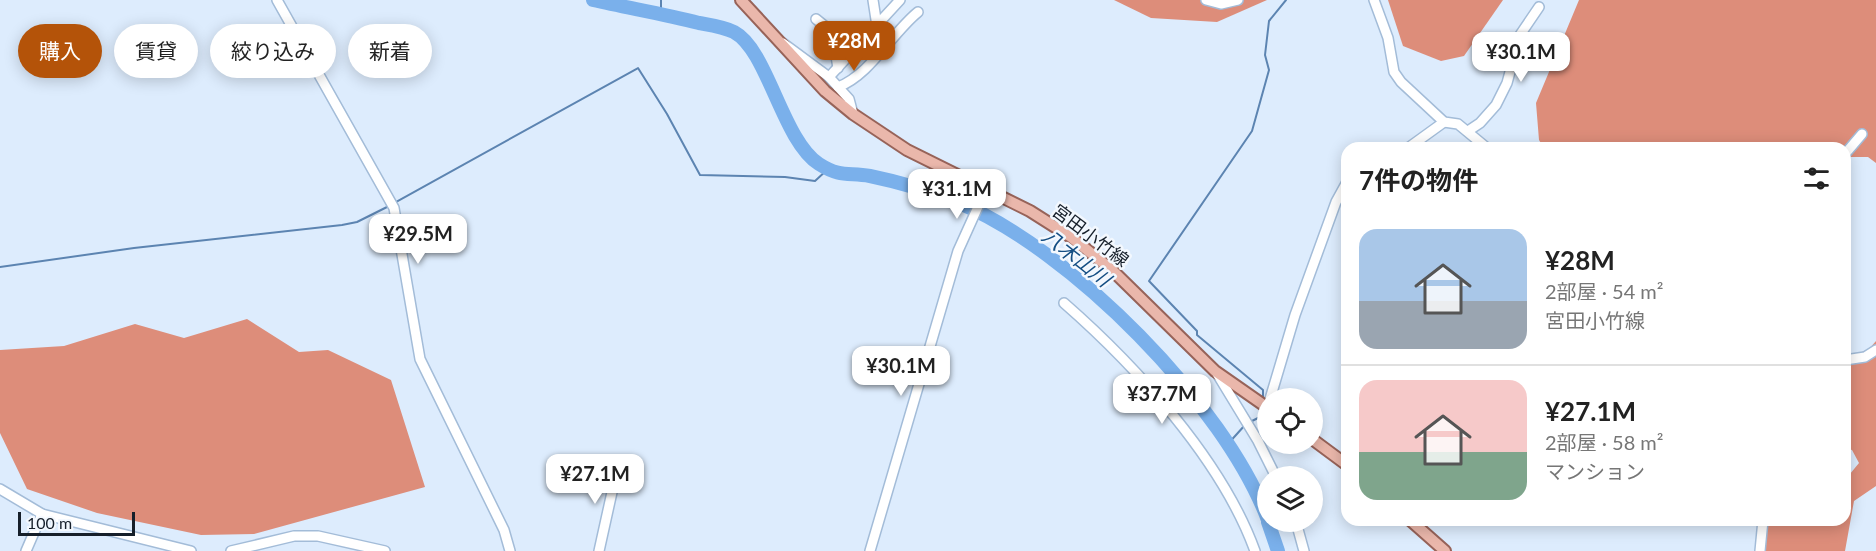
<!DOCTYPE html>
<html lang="ja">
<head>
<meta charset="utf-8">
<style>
  body { margin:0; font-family:Lato,"Noto Sans JP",sans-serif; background:#f2f2f2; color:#222; height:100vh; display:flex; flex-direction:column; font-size:22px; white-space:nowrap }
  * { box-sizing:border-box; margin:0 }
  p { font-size:20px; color:#767676 }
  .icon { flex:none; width:33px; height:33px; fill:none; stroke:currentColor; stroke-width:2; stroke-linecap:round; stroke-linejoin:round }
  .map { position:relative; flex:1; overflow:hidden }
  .panel { position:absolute; left:1341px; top:142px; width:510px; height:384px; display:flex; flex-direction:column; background:#fff; border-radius:18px; box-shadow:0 3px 15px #0003 }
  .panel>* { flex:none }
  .hud { position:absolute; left:18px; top:24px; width:570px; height:54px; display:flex; gap:12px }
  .controls { position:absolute; left:1257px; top:388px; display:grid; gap:12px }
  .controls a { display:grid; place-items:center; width:66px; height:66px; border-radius:50%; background:#fff; box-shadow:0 3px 15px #0003; font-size:30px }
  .scale { position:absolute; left:18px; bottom:15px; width:117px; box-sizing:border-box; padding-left:6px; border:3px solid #161f2a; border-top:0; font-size:16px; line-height:21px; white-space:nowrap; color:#161f2a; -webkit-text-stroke:4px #f3f8fe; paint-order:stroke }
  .price { position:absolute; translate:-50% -51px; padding:0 14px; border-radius:12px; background:#fff; color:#222; font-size:20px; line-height:39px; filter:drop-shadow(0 2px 3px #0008) }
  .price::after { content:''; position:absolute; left:50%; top:36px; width:18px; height:14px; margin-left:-9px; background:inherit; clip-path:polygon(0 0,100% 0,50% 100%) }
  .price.on { background:#b45309; color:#fff }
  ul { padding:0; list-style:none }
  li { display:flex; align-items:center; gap:18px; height:150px; padding:0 18px }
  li+li { border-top:2px solid #e0e0e0 }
  li span { display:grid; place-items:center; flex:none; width:168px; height:120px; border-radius:18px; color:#555 }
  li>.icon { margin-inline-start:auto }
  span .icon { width:72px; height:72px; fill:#fffc; stroke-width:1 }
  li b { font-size:26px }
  h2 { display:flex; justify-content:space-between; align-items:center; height:72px; padding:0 18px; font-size:26px }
  .pill { padding:0 21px; border-radius:27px; background:#fff; box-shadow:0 3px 15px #0003; font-size:21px; line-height:54px }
  .pill.on { background:#b45309; color:#fff }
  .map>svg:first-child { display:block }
  .forest { fill:#dd8d7a }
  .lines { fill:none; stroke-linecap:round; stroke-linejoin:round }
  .stream { stroke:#5c84b1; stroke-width:2 }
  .river { stroke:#7ab0eb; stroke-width:14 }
  .minor-casing { stroke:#a3bcd8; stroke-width:12 }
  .major-casing { stroke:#976359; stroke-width:14 }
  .minor { stroke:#fff; stroke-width:9 }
  .major { stroke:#eab7ab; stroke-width:10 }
  .labels { text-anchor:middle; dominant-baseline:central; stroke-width:5; stroke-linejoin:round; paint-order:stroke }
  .street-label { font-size:18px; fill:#161f2a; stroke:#f3f8fe }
  .water-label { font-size:20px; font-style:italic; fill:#144e83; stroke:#f3f8fe }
</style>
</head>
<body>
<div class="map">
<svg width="1876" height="551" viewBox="0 0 1876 551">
  <rect width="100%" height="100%" fill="#ddecfd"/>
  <g class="forest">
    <path d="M1114,0H1267L1217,22L1151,18Z"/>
    <path d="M1388,0H1503L1464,56L1441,61L1403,46Z"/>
    <path d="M1579,0H1876V163L1868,157H1850L1845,162V148H1544L1539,140L1536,103Z"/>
    <path d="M247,319L299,352L328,350L391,380L425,487L254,534L201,535L97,513L27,489L0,433V350L64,346L135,324L184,338Z"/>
    <path d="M1876,341V486L1854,501L1845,551H1766L1757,534L1758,521L1845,520V480L1859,463L1852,450L1845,448V359L1869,349Z"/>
  </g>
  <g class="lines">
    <g class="stream">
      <path d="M661,0V14"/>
      <path d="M394,203L638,68L667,114L700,175L785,177L815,181L828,169"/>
      <path d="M0,267L134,248L342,225L357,222L389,206"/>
      <path d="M1263,398V390L1197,335V331L1149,281L1252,131L1269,70L1265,55L1269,21L1286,0"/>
      <path d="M1250,422L1260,417L1261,407"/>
      <path d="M1227,445L1245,425"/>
    </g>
    <g class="river">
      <path d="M593,0C628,8 664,14 699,23C710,25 724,27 734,32C768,50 782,140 819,164C841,178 849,172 870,176C899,182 930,191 957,202C1071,249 1225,405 1268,520"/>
      <path d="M1268,522L1278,551"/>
    </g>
    <defs>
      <g id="minor">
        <path d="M277,0L394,208L420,359L504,530L510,551"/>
        <path d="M873,0L877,26"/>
        <path d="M1206,0L1221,4L1238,0"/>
        <path d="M1374,0L1388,38L1394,72L1401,82L1444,122L1458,124L1487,148"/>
        <path d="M816,19L832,32L838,68"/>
        <path d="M783,43L829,77"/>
        <path d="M838,87C870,75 891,34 918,12"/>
        <path d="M853,114L849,99L829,77L900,0"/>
        <path d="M1468,131L1480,123L1496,105L1507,83L1520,35L1539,7"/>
        <path d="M1408,148L1444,122"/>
        <path d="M1845,154L1862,134"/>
        <path d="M1064,303C1136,366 1222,460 1255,551"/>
        <path d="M1845,360L1865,357L1876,350"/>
        <path d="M1216,372L1258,441L1276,477"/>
        <path d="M1270,399L1295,315L1336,202L1347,182"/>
        <path d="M0,489L42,514L191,551"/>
        <path d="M1296,522L1304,551"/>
        <path d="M26,551L42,514"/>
        <path d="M231,551L294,536H318L385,551"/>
        <path d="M599,551L618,465"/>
        <path d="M870,551L958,251L986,189"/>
        <path d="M1760,551L1763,520"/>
      </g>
      <g id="major">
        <path d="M741,0L825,91L853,114L907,150L1030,211L1071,237L1112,270L1215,371L1268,408"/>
        <path d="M1312,439L1347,465"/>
        <path d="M1410,520L1445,551"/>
      </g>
    </defs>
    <use href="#minor" class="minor-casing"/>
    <use href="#major" class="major-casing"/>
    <use href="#minor" class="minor"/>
    <use href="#major" class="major"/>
  </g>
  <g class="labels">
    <g class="street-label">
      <text transform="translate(1091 235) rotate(37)">宮田小竹線</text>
    </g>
    <g class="water-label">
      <text transform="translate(1077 257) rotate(38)">八木山川</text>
    </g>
  </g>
</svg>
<div class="controls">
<a><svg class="icon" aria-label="locate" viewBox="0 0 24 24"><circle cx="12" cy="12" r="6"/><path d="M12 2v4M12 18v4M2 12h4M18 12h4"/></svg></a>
<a><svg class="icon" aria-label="layers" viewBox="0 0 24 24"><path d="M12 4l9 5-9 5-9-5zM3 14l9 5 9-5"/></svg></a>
</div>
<div class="scale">100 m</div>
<b class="price on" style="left:854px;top:72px">¥28M</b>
<b class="price" style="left:1521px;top:83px">¥30.1M</b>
<b class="price" style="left:957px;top:220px">¥31.1M</b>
<b class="price" style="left:418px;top:265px">¥29.5M</b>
<b class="price" style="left:901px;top:397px">¥30.1M</b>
<b class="price" style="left:1162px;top:425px">¥37.7M</b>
<b class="price" style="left:595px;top:505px">¥27.1M</b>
<div class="hud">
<a class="pill on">購入</a>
<a class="pill">賃貸</a>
<a class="pill">絞り込み</a>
<a class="pill">新着</a>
</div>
<section class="panel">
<h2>7件の物件<svg class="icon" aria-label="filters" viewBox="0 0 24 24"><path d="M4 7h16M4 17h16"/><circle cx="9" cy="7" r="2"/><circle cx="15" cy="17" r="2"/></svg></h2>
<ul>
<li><span style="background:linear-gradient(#a9c7e8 60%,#9aa5b1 0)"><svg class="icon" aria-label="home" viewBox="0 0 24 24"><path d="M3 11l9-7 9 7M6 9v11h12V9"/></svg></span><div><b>¥28M</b><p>2部屋 · 54 m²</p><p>宮田小竹線</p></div></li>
<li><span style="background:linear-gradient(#f6c9c9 60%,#7fa58c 0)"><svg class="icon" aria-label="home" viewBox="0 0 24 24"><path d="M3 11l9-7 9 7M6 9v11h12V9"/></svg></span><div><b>¥27.1M</b><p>2部屋 · 58 m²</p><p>マンション</p></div></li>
</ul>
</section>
</div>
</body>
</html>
